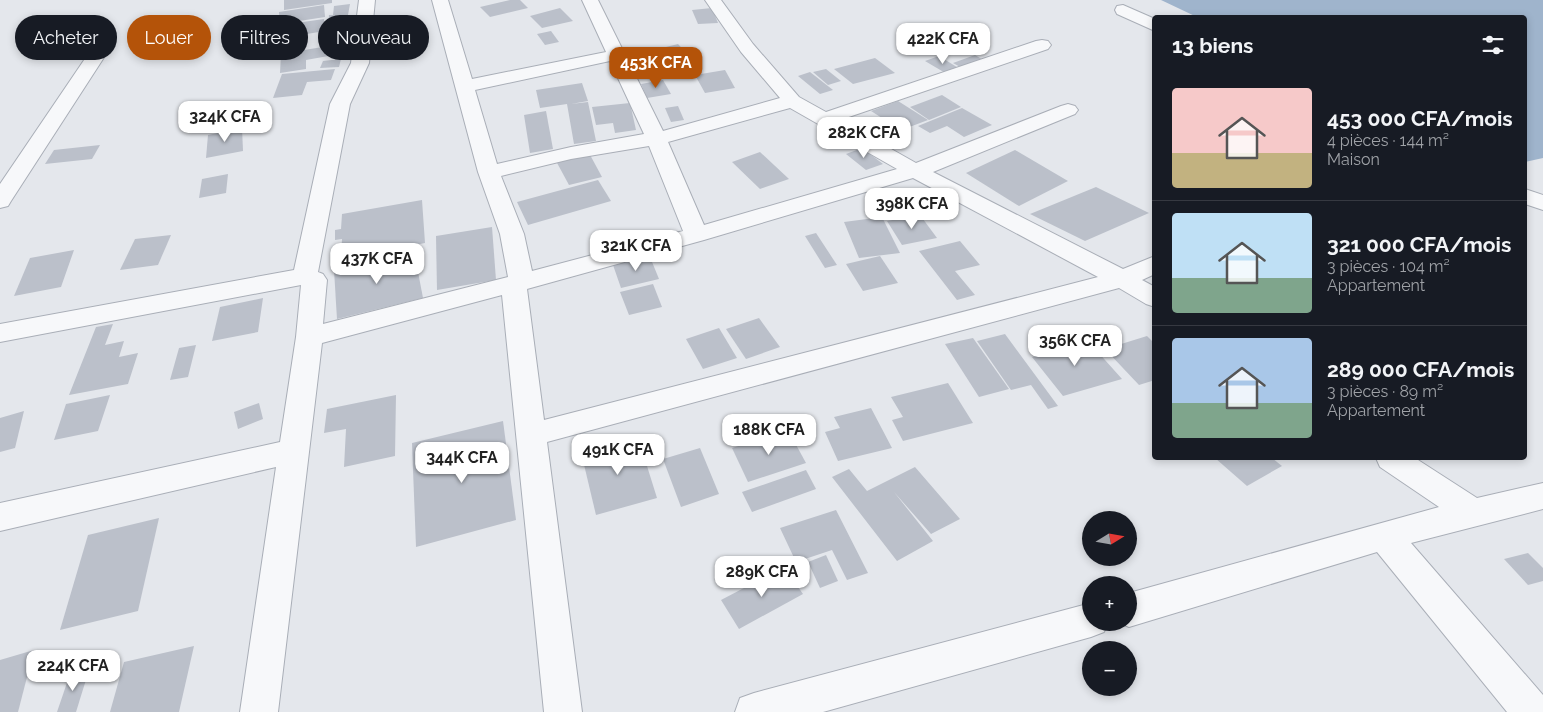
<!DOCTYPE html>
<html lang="fr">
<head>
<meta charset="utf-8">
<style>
  body { margin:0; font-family:Raleway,sans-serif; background:#242831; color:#f1f3f6; height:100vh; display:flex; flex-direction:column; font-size:19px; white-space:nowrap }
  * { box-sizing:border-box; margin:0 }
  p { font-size:16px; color:#9ea1a6 }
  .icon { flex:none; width:28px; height:28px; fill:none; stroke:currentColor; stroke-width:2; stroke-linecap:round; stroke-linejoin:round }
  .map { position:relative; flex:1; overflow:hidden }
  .drawer { position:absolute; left:1152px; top:15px; width:375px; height:445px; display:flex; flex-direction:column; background:#171b24; border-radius:5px; box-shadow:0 2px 8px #0003 }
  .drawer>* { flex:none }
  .hud { position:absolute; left:15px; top:15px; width:475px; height:45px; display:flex; gap:10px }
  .needle { width:32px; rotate:79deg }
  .fabs { position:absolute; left:1082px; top:511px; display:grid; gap:10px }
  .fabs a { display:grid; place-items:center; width:55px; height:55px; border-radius:50%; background:#171b24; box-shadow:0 2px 8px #0003; font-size:25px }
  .price { position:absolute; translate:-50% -42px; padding:0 11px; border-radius:10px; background:#fff; color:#222; font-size:16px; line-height:32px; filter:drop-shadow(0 1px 2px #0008) }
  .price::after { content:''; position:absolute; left:50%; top:30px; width:15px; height:11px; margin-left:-8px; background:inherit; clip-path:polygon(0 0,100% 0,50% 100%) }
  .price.active { background:#b45309; color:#fff }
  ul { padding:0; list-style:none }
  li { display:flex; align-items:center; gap:15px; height:125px; padding:0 20px }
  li+li { border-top:1px solid #363941 }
  li span { display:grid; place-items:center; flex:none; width:140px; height:100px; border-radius:5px; color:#555 }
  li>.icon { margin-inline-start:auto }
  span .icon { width:60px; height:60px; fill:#fffc; stroke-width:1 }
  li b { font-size:21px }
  h2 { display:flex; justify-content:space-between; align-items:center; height:60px; padding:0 20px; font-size:21px }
  .chip { padding:0 18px; border-radius:22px; background:#171b24; box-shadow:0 2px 8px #0003; font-size:18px; line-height:45px }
  .chip.active { background:#b45309; color:#fff }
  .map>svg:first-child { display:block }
  .water { fill:#9fb4cc }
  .building { fill:#bbc0ca }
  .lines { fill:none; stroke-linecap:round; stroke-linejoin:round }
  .street-casing { stroke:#a9aeb7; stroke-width:2 }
  .street { fill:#f7f8fa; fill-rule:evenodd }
</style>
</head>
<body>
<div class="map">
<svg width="1543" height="712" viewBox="0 0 1543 712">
  <rect width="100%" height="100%" fill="#e4e7ec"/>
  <path class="water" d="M1161,0H1543V158L1525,162V18H1199Z"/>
  <g class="building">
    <path d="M284,0H332V3L284,10Z"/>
    <path d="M510,0H520L528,8L490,17L480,7Z"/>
    <path d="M350,4L346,26L328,29L329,15H333L334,6Z"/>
    <path d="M324,5L325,17L280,24L279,12Z"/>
    <path d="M560,8L573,21L542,28L530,16Z"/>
    <path d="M712,8L718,23L698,24L692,10Z"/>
    <path d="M324,19L325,31L282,38V25Z"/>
    <path d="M551,31L559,42L545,45L537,34Z"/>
    <path d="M945,38L959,46L935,54L921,46Z"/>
    <path d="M678,44L692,59L668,65L654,50Z"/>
    <path d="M334,45V55L306,60V69L280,73L281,54Z"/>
    <path d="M975,55L985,61L962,68L953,63Z"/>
    <path d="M939,56L960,69L947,74L925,61Z"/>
    <path d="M875,58L895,73L853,84L834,69Z"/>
    <path d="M341,59L339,67L320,68L323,61Z"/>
    <path d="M335,69L331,80L307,82L302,95L273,98L282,74Z"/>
    <path d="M826,69L841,81L828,85L813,72Z"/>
    <path d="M725,70L735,88L705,93L695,75Z"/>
    <path d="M810,72L833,90L820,94L798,76Z"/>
    <path d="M663,80L671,94L647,98L641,84Z"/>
    <path d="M582,83L588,101L571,104L588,102L596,141L574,144L567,104L540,108L536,90Z"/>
    <path d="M942,95L961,107L929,120L910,107Z"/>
    <path d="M898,101L928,120L883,137L865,124L882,118L871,111Z"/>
    <path d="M630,103L636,130L615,133L613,123L596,125L592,107Z"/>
    <path d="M678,106L684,120L671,122L665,108Z"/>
    <path d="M962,108L992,125L964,137L947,126L930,133L918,126Z"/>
    <path d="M546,111L553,149L530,153L524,115Z"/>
    <path d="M242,128L243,151L206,158L208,135Z"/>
    <path d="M100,145L92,159L45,164L54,150Z"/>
    <path d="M862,148L883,164L866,170L846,154Z"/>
    <path d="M1015,150L1068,181L1019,206L966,173Z"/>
    <path d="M760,152L789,179L760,189L732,162Z"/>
    <path d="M589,153L602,177L569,185L556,161Z"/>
    <path d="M228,174L226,193L199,198L202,179Z"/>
    <path d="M598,180L611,201L528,225L517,202Z"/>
    <path d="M1096,187L1149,213L1085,241L1030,214Z"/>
    <path d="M422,200L425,243L341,259L342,239L335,240V230L341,229L342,214Z"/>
    <path d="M920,215L937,238L902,245L887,221Z"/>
    <path d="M882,217L900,253L859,258L844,222Z"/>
    <path d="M492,227L496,280L437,290L436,236Z"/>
    <path d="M816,233L837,265L825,268L805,236Z"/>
    <path d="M171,235L158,265L120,270L135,239Z"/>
    <path d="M960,241L980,265L955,271L975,295L957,300L919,251Z"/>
    <path d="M74,250L61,287L14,296L30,258Z"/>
    <path d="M414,251L423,298L337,319L334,270Z"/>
    <path d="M880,256L898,283L863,291L846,264Z"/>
    <path d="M650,257L659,279L621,288L613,265Z"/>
    <path d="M653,284L662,307L629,315L620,292Z"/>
    <path d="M263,298L258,332L212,341L220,307Z"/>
    <path d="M759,318L780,347L746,359L726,329Z"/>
    <path d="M113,324L105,345L124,341L119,357L138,353L128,384L69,395L96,327Z"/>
    <path d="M719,328L737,358L703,369L686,339Z"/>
    <path d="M1005,334L1058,406L1048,409L1031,385L1011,390L977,341Z"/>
    <path d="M1147,336L1155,344V380L1139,385L1105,349Z"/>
    <path d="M973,338L1009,389L979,397L945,344Z"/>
    <path d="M1062,338L1069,346L1088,341L1122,379L1063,396L1032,357L1052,352L1043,343Z"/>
    <path d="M196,345L188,377L170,380L179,348Z"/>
    <path d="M948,383L973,423L903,441L892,420L903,417L891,397Z"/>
    <path d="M110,395L98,431L54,440L66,404Z"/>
    <path d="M396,395L395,456L344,467L346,429L324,433L327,409Z"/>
    <path d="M259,403L263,419L238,429L234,412Z"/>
    <path d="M871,408L892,448L838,461L825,432L840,428L834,417Z"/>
    <path d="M24,411L15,448L0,452V418Z"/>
    <path d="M503,421L516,520L416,547L412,443Z"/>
    <path d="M788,430L806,463L748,482L732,448Z"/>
    <path d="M638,437L657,498L596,515L581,452Z"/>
    <path d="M700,448L719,494L681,507L663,459Z"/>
    <path d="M1215,458H1272L1282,466L1247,486Z"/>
    <path d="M915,467L960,519L931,534L894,492L933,541L897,561L832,477L849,469L867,491Z"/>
    <path d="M806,470L816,489L752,512L742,492Z"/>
    <path d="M836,510L868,573L847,580L832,550L796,562L780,528Z"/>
    <path d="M159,518L138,611L60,630L88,535Z"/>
    <path d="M1528,553L1543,568V581L1528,585L1504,559Z"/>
    <path d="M826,555L838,581L820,588L808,562Z"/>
    <path d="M784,567L803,594L739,629L721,600Z"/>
    <path d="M194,646L179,712H110L124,662Z"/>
    <path d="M34,650L18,712H0V660Z"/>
    <path d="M89,670L76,712H57L70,674Z"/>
  </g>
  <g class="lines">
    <defs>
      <g id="street">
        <path d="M359,0H375L369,63L350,104L318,272L323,274L327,280L323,324L508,277L500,234L478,172L432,0H448L472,79L606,52L582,0H598L663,131L780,98L741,52L705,0H721L753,44L799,97L826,112L1036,41L1042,40L1048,41L1051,45L1048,49L840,120L916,163L1061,106L1068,104L1075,106L1078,110L1075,114L933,172L1123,269L1155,256V274L1142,280L1155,287V307L1146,304L1119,288L547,442L582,712H544L502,295L322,343L278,712H240L276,467L0,531V503L280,442L296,337L301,285L0,342V324L294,270L330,104L351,63ZM610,61L644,134L571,147L497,164L475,90ZM790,108L897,169L704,225L668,142ZM649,146L683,231L532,271L524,234L501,176L571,159ZM913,178L1098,277L544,420L527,289L704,240Z"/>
        <path d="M1123,5L1155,19V31L1117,14L1115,10L1117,6Z"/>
        <path d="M105,37L111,38L114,42L11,201L8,206L0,208V184L99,38Z"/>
        <path d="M1525,189L1543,195V210L1525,204Z"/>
        <path d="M1376,458H1415L1477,498L1543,483V509L1411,543L1543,695V712H1507L1377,552L1129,627L1118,622H1129V593L1439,507L1380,467Z"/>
        <path d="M1091,603V622H1108L1104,632L1091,637L823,712H735L740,698L754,693Z"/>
      </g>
    </defs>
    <use href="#street" class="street-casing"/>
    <use href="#street" class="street"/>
  </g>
</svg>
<div class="fabs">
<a><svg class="needle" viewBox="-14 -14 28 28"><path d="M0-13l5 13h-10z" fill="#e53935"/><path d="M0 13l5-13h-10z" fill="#9ea1a6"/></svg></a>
<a>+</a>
<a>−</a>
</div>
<b class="price" style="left:943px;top:65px">422K CFA</b>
<b class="price active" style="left:656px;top:89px">453K CFA</b>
<b class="price" style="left:225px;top:143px">324K CFA</b>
<b class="price" style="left:864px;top:159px">282K CFA</b>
<b class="price" style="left:912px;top:230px">398K CFA</b>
<b class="price" style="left:636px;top:272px">321K CFA</b>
<b class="price" style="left:377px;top:285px">437K CFA</b>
<b class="price" style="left:1075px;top:367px">356K CFA</b>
<b class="price" style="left:769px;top:456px">188K CFA</b>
<b class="price" style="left:618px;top:476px">491K CFA</b>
<b class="price" style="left:462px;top:484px">344K CFA</b>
<b class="price" style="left:762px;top:598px">289K CFA</b>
<b class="price" style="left:73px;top:692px">224K CFA</b>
<div class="hud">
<a class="chip">Acheter</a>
<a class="chip active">Louer</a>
<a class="chip">Filtres</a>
<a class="chip">Nouveau</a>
</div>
<section class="drawer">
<h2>13 biens<svg class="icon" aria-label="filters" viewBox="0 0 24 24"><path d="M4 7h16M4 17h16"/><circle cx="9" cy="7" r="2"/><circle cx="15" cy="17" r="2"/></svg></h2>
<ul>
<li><span style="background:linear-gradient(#f6c9c9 65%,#c2b280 0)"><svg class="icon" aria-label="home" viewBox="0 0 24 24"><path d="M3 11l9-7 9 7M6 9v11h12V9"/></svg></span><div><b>453 000 CFA/mois</b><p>4 pièces · 144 m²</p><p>Maison</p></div></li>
<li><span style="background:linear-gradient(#bfe0f5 65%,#7fa58c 0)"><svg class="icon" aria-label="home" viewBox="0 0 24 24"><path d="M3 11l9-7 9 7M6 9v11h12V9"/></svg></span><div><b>321 000 CFA/mois</b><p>3 pièces · 104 m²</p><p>Appartement</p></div></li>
<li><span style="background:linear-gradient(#a9c7e8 65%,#7fa58c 0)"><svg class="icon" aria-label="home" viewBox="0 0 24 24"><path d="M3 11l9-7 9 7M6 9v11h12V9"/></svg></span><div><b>289 000 CFA/mois</b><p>3 pièces · 89 m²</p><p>Appartement</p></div></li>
</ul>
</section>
</div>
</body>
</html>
